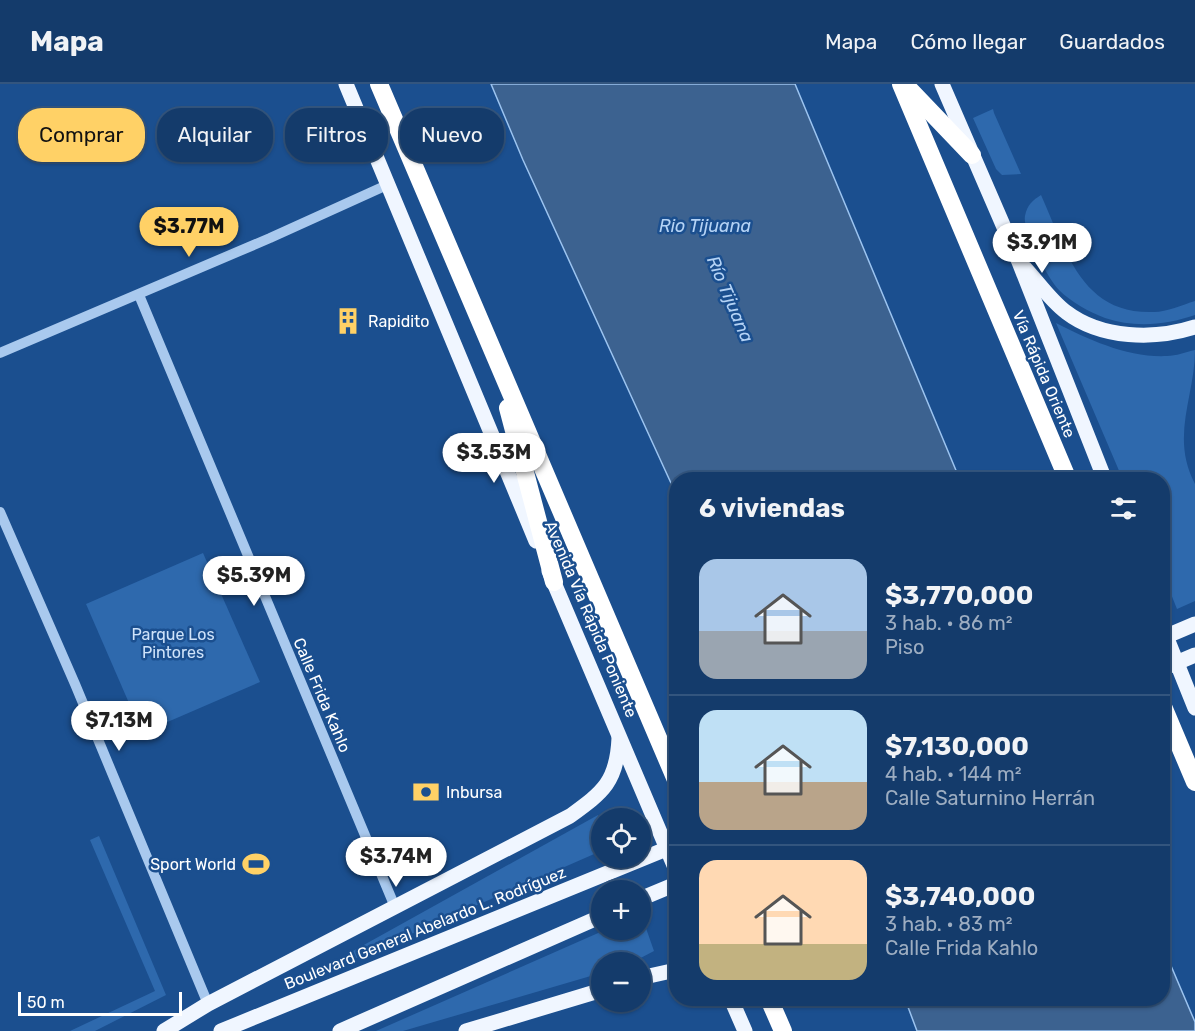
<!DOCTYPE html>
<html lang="es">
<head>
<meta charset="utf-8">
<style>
  body { margin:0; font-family:Rubik,sans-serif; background:#1d4271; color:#f1f3f6; height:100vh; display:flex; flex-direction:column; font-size:22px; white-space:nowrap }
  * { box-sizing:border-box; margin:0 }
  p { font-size:20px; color:#9dadc1 }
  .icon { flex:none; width:33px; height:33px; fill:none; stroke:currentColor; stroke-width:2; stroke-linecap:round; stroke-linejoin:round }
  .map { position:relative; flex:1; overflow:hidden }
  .sheet { position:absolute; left:669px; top:388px; width:501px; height:534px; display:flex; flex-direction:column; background:#143b6b; border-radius:24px; box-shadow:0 2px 4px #0004,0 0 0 2px #33557e }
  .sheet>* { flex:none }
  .top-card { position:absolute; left:18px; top:24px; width:561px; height:54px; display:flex; gap:12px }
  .buttons { position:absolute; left:591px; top:724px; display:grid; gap:12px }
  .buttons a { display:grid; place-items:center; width:60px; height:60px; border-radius:50%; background:#143b6b; box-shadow:0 2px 4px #0004,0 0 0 2px #33557e; font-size:30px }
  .scale { position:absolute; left:18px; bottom:15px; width:164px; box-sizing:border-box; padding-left:6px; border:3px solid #fff; border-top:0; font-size:16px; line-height:21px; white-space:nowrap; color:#fff; -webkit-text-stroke:4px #1b4f8f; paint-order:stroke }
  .price { position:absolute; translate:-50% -51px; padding:0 14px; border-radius:21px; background:#fff; color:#222; font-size:20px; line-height:39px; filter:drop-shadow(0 2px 3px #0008) }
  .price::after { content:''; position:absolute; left:50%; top:36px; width:18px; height:14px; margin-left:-9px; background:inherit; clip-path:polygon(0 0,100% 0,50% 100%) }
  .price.selected { background:#ffd166; color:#111 }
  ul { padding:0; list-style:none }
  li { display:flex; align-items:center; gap:18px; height:150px; padding:0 30px }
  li+li { border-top:2px solid #33557e }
  li span { display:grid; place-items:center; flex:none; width:168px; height:120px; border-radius:18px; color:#555 }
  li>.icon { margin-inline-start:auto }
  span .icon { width:72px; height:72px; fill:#fffc; stroke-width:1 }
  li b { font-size:26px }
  h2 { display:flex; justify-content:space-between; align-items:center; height:72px; padding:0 30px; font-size:26px }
  .chip { padding:0 21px; border-radius:24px; background:#143b6b; box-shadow:0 2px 4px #0004,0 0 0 2px #33557e; font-size:21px; line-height:54px }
  .chip.selected { background:#ffd166; color:#111 }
  header { display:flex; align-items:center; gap:36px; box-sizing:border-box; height:84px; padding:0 30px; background:#143b6b; border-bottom:2px solid #33557e }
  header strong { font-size:28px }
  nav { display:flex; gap:33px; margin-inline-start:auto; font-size:21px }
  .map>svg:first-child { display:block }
  .green { fill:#2e69ad }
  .water { fill:#3c6290; stroke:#9cc4f0; stroke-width:1.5 }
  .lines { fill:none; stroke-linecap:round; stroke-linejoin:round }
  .minor { stroke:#a9c9ee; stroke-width:10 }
  .major { stroke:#f0f6ff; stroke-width:15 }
  .highway { stroke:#fff; stroke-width:18 }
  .labels { text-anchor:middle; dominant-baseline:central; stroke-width:5; stroke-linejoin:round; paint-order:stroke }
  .poi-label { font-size:16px; fill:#fff; stroke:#1b4f8f; text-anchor:start }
  .street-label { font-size:16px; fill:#fff; stroke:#1b4f8f }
  .park-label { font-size:16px; fill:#cfe3fa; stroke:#1b4f8f }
  .water-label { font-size:18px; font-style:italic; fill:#b5d3f5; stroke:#1b4f8f }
</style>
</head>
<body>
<header>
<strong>Mapa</strong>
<nav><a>Mapa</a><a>Cómo llegar</a><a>Guardados</a></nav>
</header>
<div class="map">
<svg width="1195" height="947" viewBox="0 0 1195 947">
  <rect width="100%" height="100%" fill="#1b4f8f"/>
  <g class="green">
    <path d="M993,25L994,29L1021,90L1002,91L996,85L973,34Z"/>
    <path d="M1041,111C1066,166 1081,231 1154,228C1167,228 1182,221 1195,217V231C1166,241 1135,244 1105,234C1089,228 1071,218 1059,206C1048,195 1022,146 1025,132C1027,121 1033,116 1041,111Z"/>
    <path d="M1056,239C1089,256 1129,274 1167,272C1176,272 1186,268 1195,266C1195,312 1170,353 1195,400V517L1177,525L1163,490L1162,396H1123Z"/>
    <path d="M203,469L260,598L142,649L86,520Z"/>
    <path d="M598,731L601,739V767L281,907Z"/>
    <path d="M99,752L166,911L95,947H70L155,907L90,756Z"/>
    <path d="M641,830L654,867L631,879H602L601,889L403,947H376L605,846H640Z"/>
  </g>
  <g class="water">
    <path d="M491,0H795L960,396H676V410L523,76Z"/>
    <path d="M1163,863L1195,938V947H917L905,915H1162Z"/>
  </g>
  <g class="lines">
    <g class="minor">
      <path d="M139,211L395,823"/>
      <path d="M0,269L270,154L387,101"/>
      <path d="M0,428L75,600L208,920"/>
    </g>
    <g class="major">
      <path d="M346,0L536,457"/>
      <path d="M942,0L1019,178L1105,396"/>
      <path d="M1025,184C1038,198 1051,217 1066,228C1101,255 1155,256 1195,243"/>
      <path d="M549,487L676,786"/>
      <path d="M1162,542L1195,624"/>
      <path d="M1162,554L1195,540"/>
      <path d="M1162,585L1195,571"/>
      <path d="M640,815L676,800"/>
      <path d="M640,894L676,886"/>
      <path d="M731,915L745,947"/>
      <path d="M164,947L208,920L570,732C603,708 617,698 619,654"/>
      <path d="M221,947L676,761"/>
      <path d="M340,947L602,832"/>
      <path d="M466,947L602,906"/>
    </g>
    <g class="highway">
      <path d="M379,0L676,696"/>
      <path d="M901,0L1068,396"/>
      <path d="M907,3L972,71"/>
      <path d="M508,324L554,498"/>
      <path d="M1162,620L1195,698"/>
      <path d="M769,915L783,947"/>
    </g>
  </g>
  <defs>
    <symbol id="building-bare" viewBox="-9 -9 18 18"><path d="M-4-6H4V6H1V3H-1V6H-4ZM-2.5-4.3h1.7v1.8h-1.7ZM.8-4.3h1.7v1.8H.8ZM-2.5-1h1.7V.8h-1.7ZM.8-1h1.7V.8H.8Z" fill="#ffd166" stroke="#1b4f8f" stroke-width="2.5" paint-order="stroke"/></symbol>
    <symbol id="bank-bare" viewBox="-9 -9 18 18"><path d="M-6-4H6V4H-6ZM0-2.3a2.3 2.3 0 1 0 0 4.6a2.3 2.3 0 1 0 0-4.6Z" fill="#ffd166" stroke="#1b4f8f" stroke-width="2.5" paint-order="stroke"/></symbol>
    <symbol id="stadium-bare" viewBox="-9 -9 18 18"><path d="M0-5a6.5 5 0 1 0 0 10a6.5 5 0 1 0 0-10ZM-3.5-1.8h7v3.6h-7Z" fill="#ffd166" stroke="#1b4f8f" stroke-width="2.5" paint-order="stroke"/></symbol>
  </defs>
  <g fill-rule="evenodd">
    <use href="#building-bare" x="329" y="218" width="38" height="38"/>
    <use href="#bank-bare" x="407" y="689" width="38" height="38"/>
    <use href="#stadium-bare" x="237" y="761" width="38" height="38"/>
  </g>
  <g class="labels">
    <g class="poi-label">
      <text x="368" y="237">Rapidito</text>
      <text x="446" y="708">Inbursa</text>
      <text x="236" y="780" text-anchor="end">Sport World</text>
    </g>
    <g class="street-label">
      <text transform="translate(1044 290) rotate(67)">Vía Rápida Oriente</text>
      <text transform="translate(591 535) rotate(67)">Avenida Vía Rápida Poniente</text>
      <text transform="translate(322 611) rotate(67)">Calle Frida Kahlo</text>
      <text transform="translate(425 844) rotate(-22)">Boulevard General Abelardo L. Rodríguez</text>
    </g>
    <g class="park-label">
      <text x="173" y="550">Parque Los<tspan x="173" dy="18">Pintores</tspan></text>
    </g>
    <g class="water-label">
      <text x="705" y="142">Rio Tijuana</text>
      <text transform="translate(730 215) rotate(67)">Río Tijuana</text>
    </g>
  </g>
</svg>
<div class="buttons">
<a><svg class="icon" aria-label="locate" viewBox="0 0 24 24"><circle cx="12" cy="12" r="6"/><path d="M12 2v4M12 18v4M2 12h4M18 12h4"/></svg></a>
<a>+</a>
<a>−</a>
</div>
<div class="scale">50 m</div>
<b class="price selected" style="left:189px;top:174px">$3.77M</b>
<b class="price" style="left:1042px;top:190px">$3.91M</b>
<b class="price" style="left:494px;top:400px">$3.53M</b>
<b class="price" style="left:254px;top:523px">$5.39M</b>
<b class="price" style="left:119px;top:668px">$7.13M</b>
<b class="price" style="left:396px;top:804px">$3.74M</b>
<div class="top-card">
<a class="chip selected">Comprar</a>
<a class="chip">Alquilar</a>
<a class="chip">Filtros</a>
<a class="chip">Nuevo</a>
</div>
<section class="sheet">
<h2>6 viviendas<svg class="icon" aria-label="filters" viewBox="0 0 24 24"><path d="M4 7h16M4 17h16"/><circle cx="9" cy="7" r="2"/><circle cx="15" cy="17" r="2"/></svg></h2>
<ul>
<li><span style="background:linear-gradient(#a9c7e8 60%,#9aa5b1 0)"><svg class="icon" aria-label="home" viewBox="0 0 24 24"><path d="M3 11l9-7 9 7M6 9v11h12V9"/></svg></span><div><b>$3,770,000</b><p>3 hab. · 86 m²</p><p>Piso</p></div></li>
<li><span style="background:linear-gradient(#bfe0f5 60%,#b9a48a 0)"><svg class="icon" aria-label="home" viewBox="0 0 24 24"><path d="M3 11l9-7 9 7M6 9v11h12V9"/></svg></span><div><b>$7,130,000</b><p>4 hab. · 144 m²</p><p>Calle Saturnino Herrán</p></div></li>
<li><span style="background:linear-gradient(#ffd9b3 70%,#c2b280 0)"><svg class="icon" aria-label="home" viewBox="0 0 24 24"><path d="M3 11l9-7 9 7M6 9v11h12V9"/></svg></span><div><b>$3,740,000</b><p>3 hab. · 83 m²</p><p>Calle Frida Kahlo</p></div></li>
</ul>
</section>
</div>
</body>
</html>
